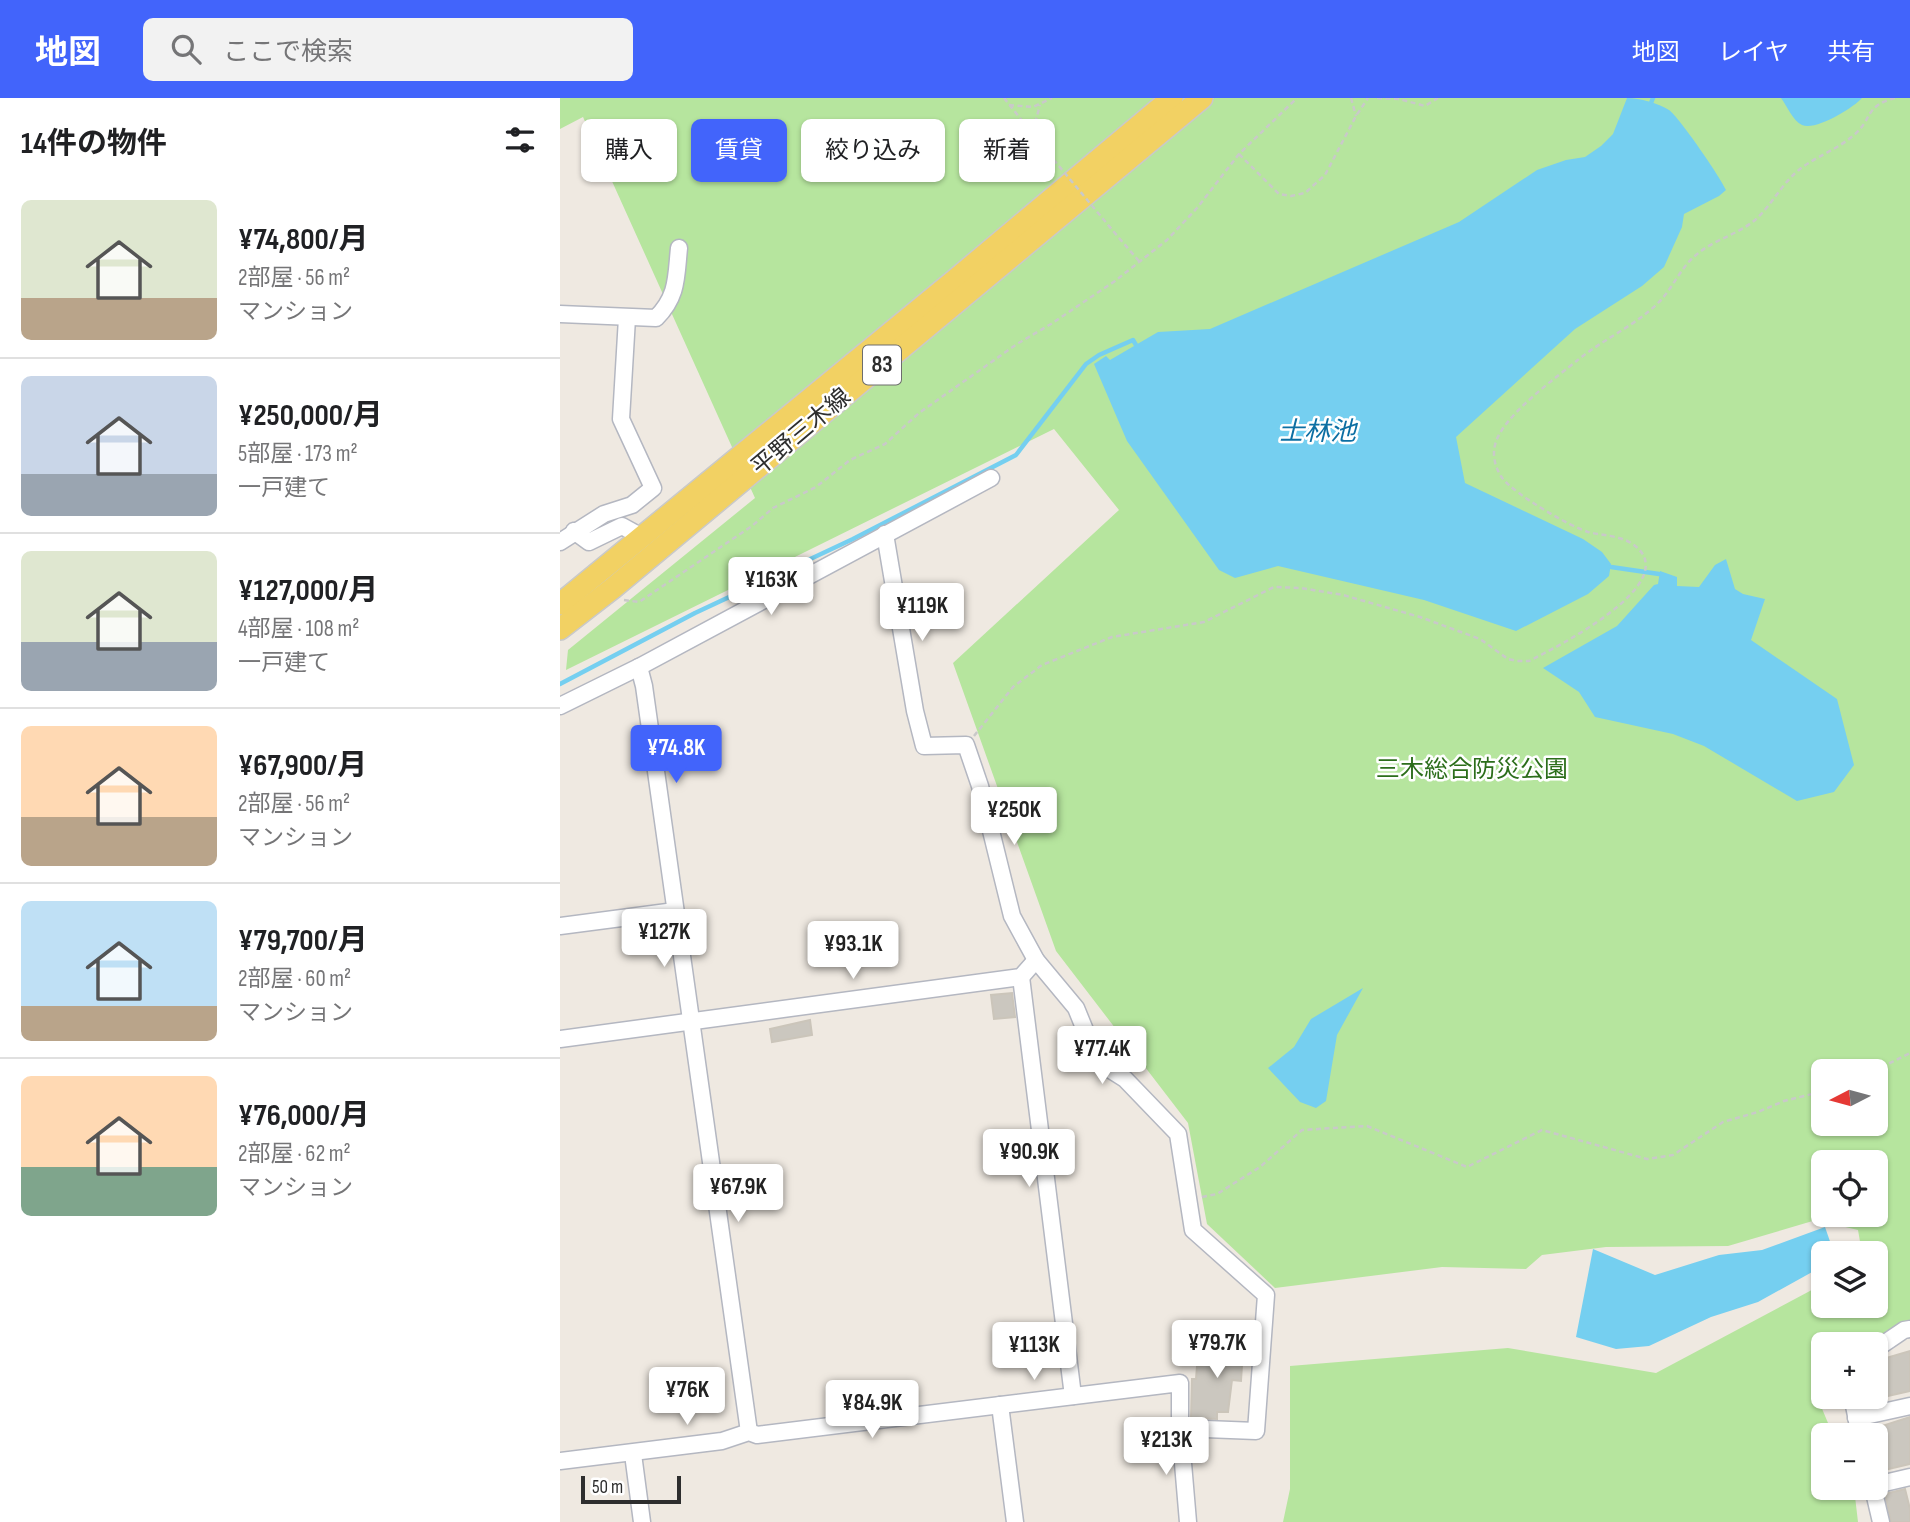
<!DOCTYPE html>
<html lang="ja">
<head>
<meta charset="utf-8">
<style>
  body { margin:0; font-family:"Sofia Sans Condensed","Noto Sans JP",sans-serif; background:#f2f2f2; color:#202124; height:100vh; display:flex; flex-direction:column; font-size:26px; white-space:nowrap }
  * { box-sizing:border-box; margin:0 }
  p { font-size:23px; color:#757577 }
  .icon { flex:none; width:38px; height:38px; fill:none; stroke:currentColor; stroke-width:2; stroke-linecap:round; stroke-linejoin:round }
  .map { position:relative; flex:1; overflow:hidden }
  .side { display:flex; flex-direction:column; background:#fff; width:560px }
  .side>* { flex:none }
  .guide { position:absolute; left:21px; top:21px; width:665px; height:63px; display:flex; gap:14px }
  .needle { width:46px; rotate:264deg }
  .controls { position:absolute; left:1251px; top:961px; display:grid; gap:14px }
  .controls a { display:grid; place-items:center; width:77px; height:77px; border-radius:10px; background:#fff; box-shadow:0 2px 5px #0004; font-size:35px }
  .scale { position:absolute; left:21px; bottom:18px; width:100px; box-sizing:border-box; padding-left:7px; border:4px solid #2e2e2e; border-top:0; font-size:19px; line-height:24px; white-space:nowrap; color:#2e2e2e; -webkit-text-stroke:5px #fff; paint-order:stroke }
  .price { position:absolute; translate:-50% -60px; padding:0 16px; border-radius:7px; background:#fff; color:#222; font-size:23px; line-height:46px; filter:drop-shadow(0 2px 4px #0008) }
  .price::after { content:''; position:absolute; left:50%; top:42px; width:21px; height:16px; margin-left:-10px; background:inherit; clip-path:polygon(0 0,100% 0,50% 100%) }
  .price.on { background:#4264fb; color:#fff }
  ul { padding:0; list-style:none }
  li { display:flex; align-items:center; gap:21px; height:175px; padding:0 21px }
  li+li { border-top:2px solid #e0e0e0 }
  li span { display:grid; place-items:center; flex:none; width:196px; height:140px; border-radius:10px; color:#555 }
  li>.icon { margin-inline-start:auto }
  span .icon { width:84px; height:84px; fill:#fffc; stroke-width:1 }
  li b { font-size:30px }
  h2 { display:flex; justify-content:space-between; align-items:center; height:84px; padding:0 21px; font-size:30px }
  .pill { padding:0 24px; border-radius:10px; background:#fff; box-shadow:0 2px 5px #0004; font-size:24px; line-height:63px }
  .pill.on { background:#4264fb; color:#fff }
  header { display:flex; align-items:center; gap:42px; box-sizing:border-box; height:98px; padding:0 35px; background:#4264fb; color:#fff }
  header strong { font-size:33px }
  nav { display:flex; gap:38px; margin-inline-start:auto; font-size:24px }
  .search { width:490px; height:63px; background:#f2f2f2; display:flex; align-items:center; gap:18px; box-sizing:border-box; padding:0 24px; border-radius:10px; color:#757577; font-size:26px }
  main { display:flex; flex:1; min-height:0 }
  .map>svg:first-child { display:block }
  .green { fill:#b6e59e; fill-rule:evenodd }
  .water { fill:#75cff0 }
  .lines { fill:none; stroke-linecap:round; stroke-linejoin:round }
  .stream { stroke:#75cff0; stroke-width:4.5 }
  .building { fill:#cbc7bf; stroke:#cbc5ba; stroke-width:2 }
  .minor-casing { stroke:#b4b7c1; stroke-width:19 }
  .major-casing { stroke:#c9c9c9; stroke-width:24 }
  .path { stroke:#c9c9c9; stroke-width:2.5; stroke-dasharray:5 3.5; stroke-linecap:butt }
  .minor { stroke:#fff; stroke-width:16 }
  .major { stroke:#f2d163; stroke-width:21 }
  .path-bridge { stroke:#c9c9c9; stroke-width:2.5; stroke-dasharray:5 3.5; stroke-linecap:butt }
  .labels { text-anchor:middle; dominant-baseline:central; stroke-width:5; stroke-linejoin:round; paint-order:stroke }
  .shield { fill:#fff; stroke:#6d6d6d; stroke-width:2 }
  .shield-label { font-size:23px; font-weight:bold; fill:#2e2e2e }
  .street-label { font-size:24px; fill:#2e2e2e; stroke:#fff }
  .park-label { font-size:24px; fill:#2c6e1b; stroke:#fff }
  .water-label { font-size:26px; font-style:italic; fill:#0d6fa3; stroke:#fff }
</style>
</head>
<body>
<header>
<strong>地図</strong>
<div class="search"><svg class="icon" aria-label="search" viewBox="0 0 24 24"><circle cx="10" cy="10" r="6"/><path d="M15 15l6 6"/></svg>ここで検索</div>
<nav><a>地図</a><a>レイヤ</a><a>共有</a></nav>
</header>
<main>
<section class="side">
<h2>14件の物件<svg class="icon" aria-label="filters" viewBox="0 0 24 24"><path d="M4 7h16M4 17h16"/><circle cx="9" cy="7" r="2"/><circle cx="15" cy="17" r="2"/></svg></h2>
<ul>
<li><span style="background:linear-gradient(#dfe7d0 70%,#b9a48a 0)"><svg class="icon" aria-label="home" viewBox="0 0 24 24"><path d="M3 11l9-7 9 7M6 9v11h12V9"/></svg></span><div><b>¥74,800/月</b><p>2部屋 · 56 m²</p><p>マンション</p></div></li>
<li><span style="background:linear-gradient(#c9d6e8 70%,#9aa5b1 0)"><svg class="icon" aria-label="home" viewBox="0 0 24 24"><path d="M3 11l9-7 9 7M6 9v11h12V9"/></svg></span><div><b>¥250,000/月</b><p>5部屋 · 173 m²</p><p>一戸建て</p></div></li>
<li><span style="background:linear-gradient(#dfe7d0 65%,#9aa5b1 0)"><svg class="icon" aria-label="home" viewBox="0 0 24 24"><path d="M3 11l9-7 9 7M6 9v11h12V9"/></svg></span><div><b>¥127,000/月</b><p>4部屋 · 108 m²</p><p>一戸建て</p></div></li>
<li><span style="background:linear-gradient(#ffd9b3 65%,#b9a48a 0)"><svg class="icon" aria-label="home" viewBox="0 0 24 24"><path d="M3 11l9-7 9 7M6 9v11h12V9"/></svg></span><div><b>¥67,900/月</b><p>2部屋 · 56 m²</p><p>マンション</p></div></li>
<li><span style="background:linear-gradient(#bfe0f5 75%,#b9a48a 0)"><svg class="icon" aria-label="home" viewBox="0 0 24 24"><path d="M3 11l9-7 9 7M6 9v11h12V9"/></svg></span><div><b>¥79,700/月</b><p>2部屋 · 60 m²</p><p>マンション</p></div></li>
<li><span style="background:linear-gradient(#ffd9b3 65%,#7fa58c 0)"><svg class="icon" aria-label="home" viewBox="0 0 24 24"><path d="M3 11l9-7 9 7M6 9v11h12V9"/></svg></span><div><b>¥76,000/月</b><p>2部屋 · 62 m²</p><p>マンション</p></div></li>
</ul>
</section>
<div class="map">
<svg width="1350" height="1424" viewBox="0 0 1350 1424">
  <rect width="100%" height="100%" fill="#efe9e1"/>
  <path class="green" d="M0,0H1350V1222L1339,1225L1311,1246H1264L1263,1282L1253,1289L1273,1337H1264V1390H1294L1298,1424H723L730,1391V1268L948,1250L1096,1275L1263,1186L1264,1208H1316V1155H1302L1298,1132L1256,1122L1168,1148L1046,1149L982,1157L966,1171L882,1169L715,1190L647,1126L628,1025L496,853L393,565L559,412L494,331L6,572L8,552L195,400L23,19L0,31ZM1264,973H1316V1026H1264ZM1264,1064H1316V1116H1264Z"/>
  <g class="water">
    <path d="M1067,0C1080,0 1098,5 1109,12C1119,19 1161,80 1166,92L1159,98L1124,116L1122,129L1104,169L1082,188L1015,231L896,339L905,385L1023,441L1042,454L1051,466L1049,478L1028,496L956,533L864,502L718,468L675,480L659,472L567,343L534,266L546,258L550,262L598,234L650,231L899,124L977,72L1006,62L1025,59L1041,48L1053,36Z"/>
    <path d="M1221,0H1302C1293,10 1256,33 1242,27C1233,23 1227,8 1221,0Z"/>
    <path d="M1166,461L1175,491L1183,496L1205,501L1191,542L1277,601L1294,667L1274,694L1237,703L1144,648L1113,636L1035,619L1019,594L983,570L1057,528L1094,487L1098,486L1100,473L1117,479V488L1139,489L1155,467Z"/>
    <path d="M803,890L777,937L766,1003L756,1010L740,1004L708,970L734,949L751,921Z"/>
    <path d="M1265,1129L1274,1155H1264L1263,1168L1198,1204L1151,1219L1089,1248L1056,1251L1016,1239L1033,1151L1095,1177L1159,1157L1202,1152Z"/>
  </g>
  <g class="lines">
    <g class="stream">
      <path d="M1091,5L1093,0"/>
      <path d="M1051,469L1099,476"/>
      <path d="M0,586L135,515L293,441L456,357L526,266L539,257L573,242L576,247"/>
    </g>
  </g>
  <g class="building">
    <path d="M452,895L455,919L434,921L431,897Z"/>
    <path d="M250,922L252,937L212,944L210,931Z"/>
    <path d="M686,1241H692L690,1267H682L681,1283L672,1282L668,1314H657V1321L631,1320L632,1281H636L637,1268H642L644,1243H655L654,1252L686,1254Z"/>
    <path d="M1350,1253V1293L1319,1300L1316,1286V1263Z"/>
    <path d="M1350,1319V1366L1320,1373L1316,1357V1330Z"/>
    <path d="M1345,1391L1350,1411V1424H1331L1325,1396Z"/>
  </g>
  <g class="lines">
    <defs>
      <g id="minor">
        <path d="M0,216L96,220C118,198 116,179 119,150"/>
        <path d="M14,433L29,444L62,428L82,439"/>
        <path d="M325,436L355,613L364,648L406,647L420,688L452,818L476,862L516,910L538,964L565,981L618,1036L633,1132L706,1197L696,1333L620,1330"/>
        <path d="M0,444L44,416L72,407L93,390L61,321L67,220"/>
        <path d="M79,569L84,588L189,1334"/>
        <path d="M0,608L79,569L431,380"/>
        <path d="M0,828L115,813"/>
        <path d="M461,879L513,1298"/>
        <path d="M0,941L461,879L476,862"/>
        <path d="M1316,1251L1344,1232L1350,1231"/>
        <path d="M1292,1298L1300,1337"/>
        <path d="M440,1307L455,1424"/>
        <path d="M1296,1320L1350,1308"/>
        <path d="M73,1356L82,1424"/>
        <path d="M0,1363L162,1343L189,1334L197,1337L620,1285V1330L628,1424"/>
        <path d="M1316,1387L1350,1379"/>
        <path d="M1313,1390L1321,1424"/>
      </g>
      <g id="major">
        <path d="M0,506L396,181L612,0"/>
        <path d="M0,531L53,490L642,0"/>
      </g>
    </defs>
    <use href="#minor" class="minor-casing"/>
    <use href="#major" class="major-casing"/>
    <g class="path">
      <path d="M444,0L488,55"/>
      <path d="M791,0L796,18"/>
      <path d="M817,0L839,1L865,8L878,0"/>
      <path d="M449,7L473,9L492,0"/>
      <path d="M468,30L476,22L480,7"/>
      <path d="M679,56L719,96L731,98L745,95L765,77L796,18L808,0"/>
      <path d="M559,140L579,163"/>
      <path d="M64,502L79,504L192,428L213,410L256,389L290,362L325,346L359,315L457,246L491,226L555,183L607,142L637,110L679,56L737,0"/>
      <path d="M414,638L453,589L482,567L552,539L644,524L714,489L741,490L783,497L860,519L920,541L948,561L957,563H969C995,550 1125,485 1074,447C1060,437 1044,438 1028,434C1009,428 956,397 943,381C936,372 932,359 935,347C941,319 997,279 1019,261C1044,241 1074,228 1097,206C1112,192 1120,170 1136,157C1153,142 1177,137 1195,122C1212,107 1222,85 1240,71C1257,58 1278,51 1294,37C1313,21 1304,8 1335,0"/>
      <path d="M1314,973L1350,955"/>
      <path d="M642,1099L657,1096L700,1069L742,1032L807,1028L907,1069L982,1032L1087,1061L1113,1057L1163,1024L1198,1014L1224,1003L1264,993"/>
    </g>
    <use href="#minor" class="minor"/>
    <use href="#major" class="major"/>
    <path class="path-bridge" d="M488,55L559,140"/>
  </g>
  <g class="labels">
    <rect class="shield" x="303" y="247.5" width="38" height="39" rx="5"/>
    <g class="shield-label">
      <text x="322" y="267">83</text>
    </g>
    <g class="street-label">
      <text transform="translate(241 334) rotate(-40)">平野三木線</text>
    </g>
    <g class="park-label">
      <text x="912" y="671">三木総合防災公園</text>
    </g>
    <g class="water-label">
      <text x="757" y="334">士林池</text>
    </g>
  </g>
</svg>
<div class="controls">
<a><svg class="needle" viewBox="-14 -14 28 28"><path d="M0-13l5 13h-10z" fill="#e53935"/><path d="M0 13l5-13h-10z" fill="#757577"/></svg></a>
<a><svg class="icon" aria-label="locate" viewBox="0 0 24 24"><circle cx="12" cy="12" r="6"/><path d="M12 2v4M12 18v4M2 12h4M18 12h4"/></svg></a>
<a><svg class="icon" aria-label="layers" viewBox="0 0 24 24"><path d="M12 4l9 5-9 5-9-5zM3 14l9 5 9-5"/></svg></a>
<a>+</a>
<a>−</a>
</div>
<div class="scale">50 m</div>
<b class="price" style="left:211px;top:519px">¥163K</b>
<b class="price" style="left:362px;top:545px">¥119K</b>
<b class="price on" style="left:116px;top:687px">¥74.8K</b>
<b class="price" style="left:454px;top:749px">¥250K</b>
<b class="price" style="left:104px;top:871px">¥127K</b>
<b class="price" style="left:293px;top:883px">¥93.1K</b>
<b class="price" style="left:542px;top:988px">¥77.4K</b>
<b class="price" style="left:469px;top:1091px">¥90.9K</b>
<b class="price" style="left:178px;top:1126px">¥67.9K</b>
<b class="price" style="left:657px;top:1282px">¥79.7K</b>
<b class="price" style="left:474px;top:1284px">¥113K</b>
<b class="price" style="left:127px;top:1329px">¥76K</b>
<b class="price" style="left:312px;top:1342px">¥84.9K</b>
<b class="price" style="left:606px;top:1379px">¥213K</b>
<div class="guide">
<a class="pill">購入</a>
<a class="pill on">賃貸</a>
<a class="pill">絞り込み</a>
<a class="pill">新着</a>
</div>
</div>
</main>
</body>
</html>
